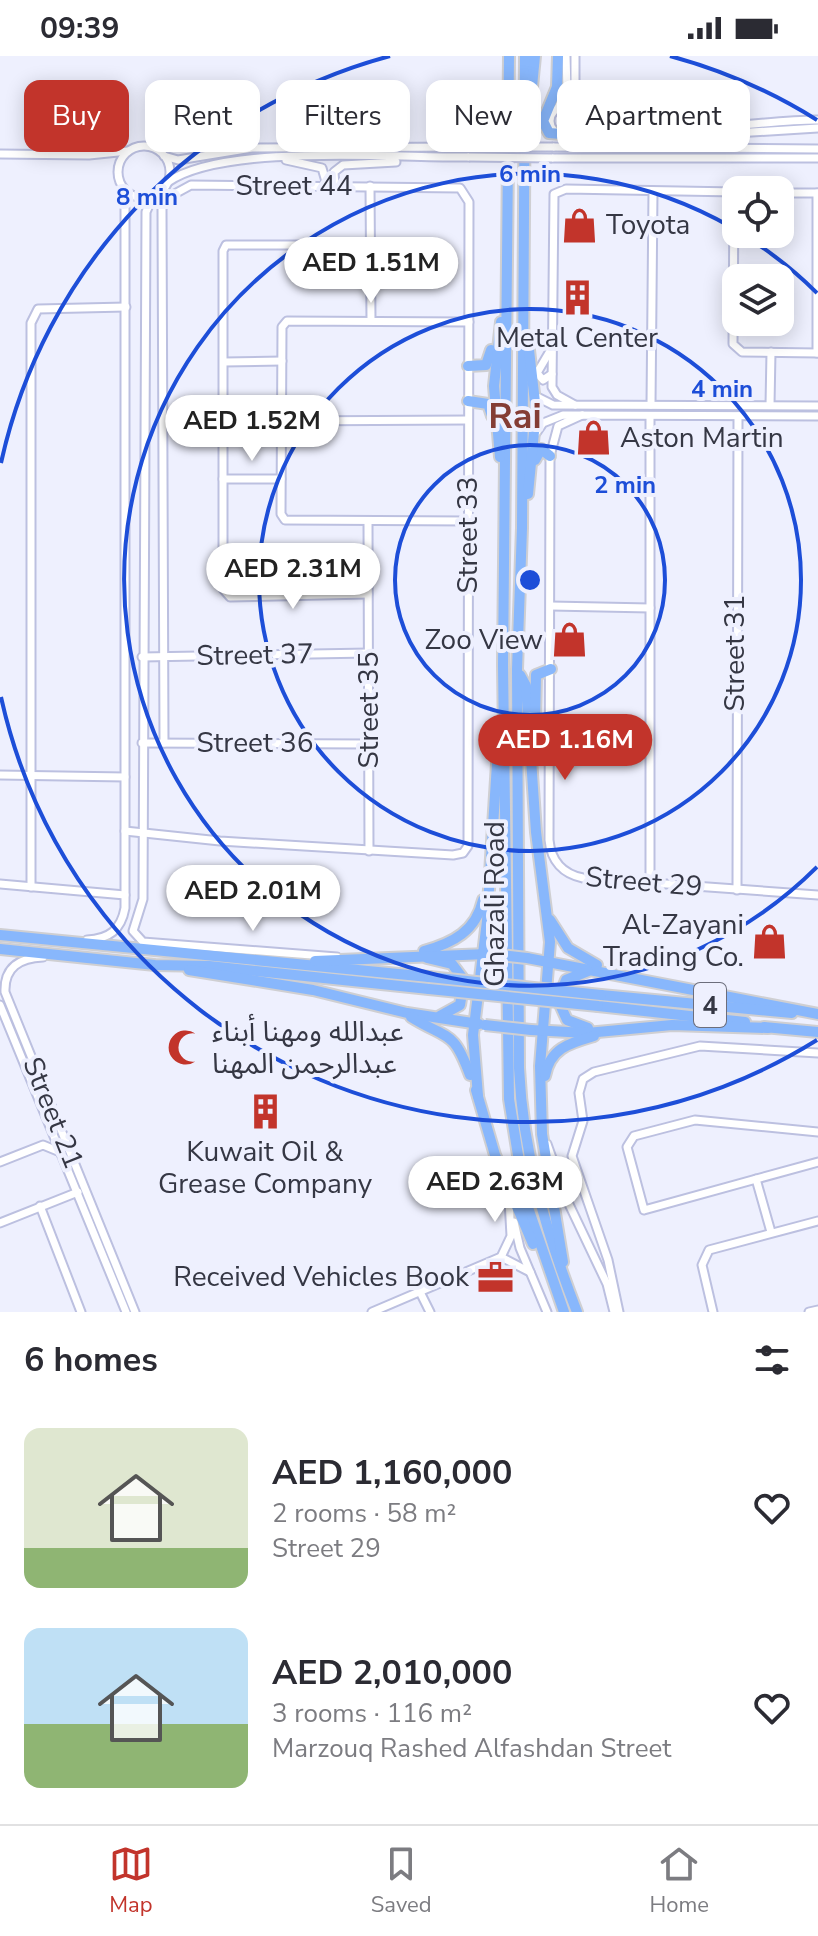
<!DOCTYPE html>
<html lang="en">
<head>
<meta charset="utf-8">
<style>
  body { margin:0; font-family:"Nunito Sans","Noto Sans Arabic",sans-serif; background:#f7f7f7; color:#2b2b33; height:100vh; display:flex; flex-direction:column; font-size:30px; white-space:nowrap }
  * { box-sizing:border-box; margin:0 }
  p { font-size:26px; color:#7c7c81 }
  .icon { flex:none; width:44px; height:44px; fill:none; stroke:currentColor; stroke-width:2; stroke-linecap:round; stroke-linejoin:round }
  .map { position:relative; height:1256px; overflow:hidden }
  .details { display:flex; flex-direction:column; background:#fff; flex:1 }
  .details>* { flex:none }
  .guide { position:absolute; left:24px; top:24px; width:770px; height:72px; display:flex; gap:16px }
  .fabs { position:absolute; left:722px; top:120px; display:grid; gap:16px }
  .fabs a { display:grid; place-items:center; width:72px; height:72px; border-radius:16px; background:#fff; box-shadow:0 4px 20px #0003; font-size:40px }
  .price { position:absolute; translate:-50% -68px; padding:0 18px; border-radius:28px; background:#fff; color:#222; font-size:26px; line-height:52px; filter:drop-shadow(0 2px 4px #0008) }
  .price::after { content:''; position:absolute; left:50%; top:48px; width:24px; height:18px; margin-left:-12px; background:inherit; clip-path:polygon(0 0,100% 0,50% 100%) }
  .price.on { background:#c2342b; color:#fff }
  ul { padding:0; list-style:none }
  li { display:flex; align-items:center; gap:24px; height:200px; padding:0 24px }
  li span { display:grid; place-items:center; flex:none; width:224px; height:160px; border-radius:16px; color:#555 }
  li>.icon { margin-inline-start:auto }
  span .icon { width:96px; height:96px; fill:#fffc; stroke-width:1 }
  li b { font-size:34px }
  h2 { display:flex; justify-content:space-between; align-items:center; height:96px; padding:0 24px; font-size:34px }
  .chip { padding:0 28px; border-radius:16px; background:#fff; box-shadow:0 4px 20px #0003; font-size:28px; line-height:72px }
  .chip.on { background:#c2342b; color:#fff }
  .status { display:flex; justify-content:space-between; align-items:center; height:56px; padding:0 40px; background:#fff; direction:ltr }
  .status svg { height:22px; fill:currentColor }
  .dock { display:flex; justify-content:space-around; align-items:center; height:112px; border-top:2px solid #e1e1e2; background:#fff; font-size:22px; color:#7c7c81 }
  .dock a { display:grid; justify-items:center; gap:4px }
  .dock .on { color:#c2342b }
  .map>svg:first-child { display:block }
  .lines { fill:none; stroke-linecap:round; stroke-linejoin:round }
  .minor-casing { stroke:#bcc0e0; stroke-width:11 }
  .highway-casing { stroke:#cfcfd2; stroke-width:14 }
  .minor { stroke:#fff; stroke-width:7 }
  .highway { stroke:#88b7fc; stroke-width:10 }
  .minor-bridge-casing { stroke:#bcc0e0; stroke-width:11; stroke-linecap:butt }
  .highway-bridge-casing { stroke:#cfcfd2; stroke-width:14; stroke-linecap:butt }
  .minor-bridge { stroke:#fff; stroke-width:7 }
  .highway-bridge { stroke:#88b7fc; stroke-width:10 }
  .ring { fill:none; stroke:#1d4ed8; stroke-width:4 }
  .labels { text-anchor:middle; dominant-baseline:central; stroke-width:8; stroke-linejoin:round; paint-order:stroke }
  .shield { fill:#eef0fe; stroke:#6c6e7c; stroke-width:2 }
  .shield-label { font-size:26px; font-weight:bold; fill:#353744 }
  .street-label { font-size:28px; fill:#353744; stroke:#eef0fe }
  .poi-label { font-size:28px; fill:#353744; stroke:#eef0fe; text-anchor:start }
  .district-label { font-size:36px; font-weight:bold; fill:#843d35; stroke:#eef0fe }
  .centre { fill:#1d4ed8; stroke:#eef0fe; stroke-width:4 }
  .ring-label { font-size:24px; text-anchor:middle; font-weight:bold; fill:#1d4ed8; stroke:#eef0fe; stroke-width:8; stroke-linejoin:round; paint-order:stroke }
</style>
</head>
<body>
<div class="status"><b>09:39</b><svg viewBox="0 0 49 12"><path d="M0 12V9h3v3zM5 12V6h3v6zM10 12V3h3v9zM15 12V0h3v12zM26 1h20v11H26zM47 4h2v5h-2z"/></svg></div>
<div class="map">
<svg width="818" height="1256" viewBox="0 0 818 1256">
  <rect width="100%" height="100%" fill="#eef0fe"/>
  <g class="lines">
    <defs>
      <g id="minor">
        <circle cx="564" cy="65" r="14"/>
        <path d="M558,52L567,33L566,0"/>
        <path d="M575,55V0"/>
        <path d="M577,60C630,90 756,63 818,64"/>
        <path d="M570,77L704,79L818,72"/>
        <circle cx="144" cy="116" r="26"/>
        <path d="M553,91L818,93"/>
        <path d="M0,98L89,99L128,95"/>
        <path d="M164,100L178,104L252,92L469,91"/>
        <path d="M552,102H818"/>
        <path d="M286,104L322,112L327,129"/>
        <path d="M168,126C224,87 397,102 469,101"/>
        <path d="M335,129L334,116L343,109L396,106"/>
        <path d="M370,130L371,264"/>
        <path d="M734,136L733,288L742,296L818,297"/>
        <path d="M780,137H818"/>
        <path d="M153,140L146,156L143,843L133,875L143,886L337,901"/>
        <path d="M550,295L537,317L543,324L552,318"/>
        <path d="M817,297V137"/>
        <path d="M224,306L282,305"/>
        <path d="M535,340L553,349L818,350"/>
        <path d="M575,349L557,339L552,331L554,138L566,133L736,136"/>
        <path d="M651,349L653,135"/>
        <path d="M770,349L771,296"/>
        <path d="M582,359L558,370L550,400L549,784C551,805 563,818 583,822L818,839"/>
        <path d="M281,365L468,364"/>
        <path d="M536,377L543,367L563,359L818,360"/>
        <path d="M223,423H281"/>
        <path d="M368,465L369,795"/>
        <path d="M468,465L285,464L281,458L282,271L287,265L469,266"/>
        <path d="M368,538L230,541L223,533V195L226,189H371"/>
        <path d="M551,550L650,552"/>
        <path d="M142,601L369,597"/>
        <path d="M142,687L369,688"/>
        <path d="M0,719L125,721"/>
        <path d="M125,775L220,785L453,799L463,797L468,790L469,146L460,132L191,129L169,141L162,152L164,687"/>
        <path d="M0,828L125,839"/>
        <path d="M650,828V360"/>
        <path d="M31,831V267L38,253L126,251"/>
        <path d="M737,834L738,360"/>
        <path d="M87,884C109,883 121,874 125,852V134"/>
        <path d="M43,901C20,902 4,911 5,936L135,1256"/>
        <path d="M0,949L126,1256"/>
        <path d="M818,1076L695,1064L634,1080L627,1091L644,1154L818,1106"/>
        <path d="M547,1088L567,1144L607,1228L614,1256"/>
        <path d="M0,1106L43,1089L60,1096"/>
        <path d="M756,1123L771,1176"/>
        <path d="M40,1150L81,1256"/>
        <path d="M514,1166L520,1192L547,1256"/>
        <path d="M0,1167L78,1136"/>
        <path d="M501,1201L530,1216"/>
        <path d="M420,1236L430,1256"/>
        <path d="M372,1256L501,1201L511,1180L509,1144"/>
        <path d="M619,1256L608,1204L572,1100L583,1065L579,1037L583,1023L594,1016L700,990L818,997"/>
        <path d="M713,1256L702,1209L709,1194L818,1165"/>
        <path d="M809,1256L818,1254"/>
      </g>
      <g id="highway">
        <path d="M509,0L503,609L509,1043L525,1143L564,1256"/>
        <path d="M525,0L522,472L517,613L519,1012C523,1099 546,1176 577,1256"/>
        <path d="M558,0L557,31L543,65L549,77L561,78"/>
        <path d="M530,51L535,0"/>
        <path d="M468,310L486,309L491,294"/>
        <path d="M468,345L488,348L492,360"/>
        <path d="M500,401L494,330L501,266"/>
        <path d="M535,404L541,393L550,400"/>
        <path d="M528,438L536,355L529,294"/>
        <path d="M520,619L526,630L536,776L550,886L540,1010L542,1078L563,1206"/>
        <path d="M535,667L536,619L551,613"/>
        <path d="M550,864L568,892L597,909"/>
        <path d="M0,879L429,921"/>
        <path d="M0,893L155,909L209,910L429,933"/>
        <path d="M424,895C453,887 476,875 483,844"/>
        <path d="M427,902L452,908L464,924L460,949L440,960"/>
        <path d="M527,902L818,958"/>
        <path d="M315,905L487,898"/>
        <path d="M189,914L313,934L407,957L479,968"/>
        <path d="M588,915L566,924L558,944L567,964L588,972"/>
        <path d="M601,939L792,957"/>
        <path d="M598,950L745,966"/>
        <path d="M411,961C448,984 453,973 470,1019"/>
        <path d="M764,971L818,976"/>
        <path d="M531,974L587,977L672,969L768,972"/>
        <path d="M545,1020C550,992 570,987 594,980"/>
        <path d="M476,1034L495,1099L533,1188"/>
        <path d="M478,1040L473,979L487,865L499,676"/>
      </g>
    </defs>
    <use href="#minor" class="minor-casing"/>
    <use href="#highway" class="highway-casing"/>
    <use href="#minor" class="minor"/>
    <use href="#highway" class="highway"/>
    <defs>
      <g id="minor-bridge">
        <path d="M469,91H553"/>
        <path d="M469,101L552,102"/>
      </g>
      <g id="highway-bridge">
        <path d="M491,898L527,902"/>
        <path d="M429,921L601,939"/>
        <path d="M429,933L598,950"/>
        <path d="M485,969L531,974"/>
      </g>
    </defs>
    <use href="#minor-bridge" class="minor-bridge-casing"/>
    <use href="#highway-bridge" class="highway-bridge-casing"/>
    <use href="#minor-bridge" class="minor-bridge"/>
    <use href="#highway-bridge" class="highway-bridge"/>
  </g>
  <g class="ring">
    <circle cx="530" cy="524" r="135"/>
    <circle cx="530" cy="524" r="271"/>
    <path d="M817 811A406 406 0 1 1 733 172M745 180A406 406 0 0 1 817 237"/>
    <path d="M817 984A542 542 0 0 1 1 641M1 407A542 542 0 0 1 390 0M670 0A542 542 0 0 1 817 64"/>
  </g>
  <defs>
    <symbol id="shop-bare" viewBox="-9 -9 18 18"><path d="M-5-2.5h2.3a2.7 3.5 0 0 1 5.4 0H5L5.5 6h-11ZM-1.5-2.5h3a1.5 2.3 0 0 0-3 0Z" fill="#c2342b" stroke="#eef0fe" stroke-width="2.5" paint-order="stroke"/></symbol>
    <symbol id="building-bare" viewBox="-9 -9 18 18"><path d="M-4-6H4V6H1V3H-1V6H-4ZM-2.5-4.3h1.7v1.8h-1.7ZM.8-4.3h1.7v1.8H.8ZM-2.5-1h1.7V.8h-1.7ZM.8-1h1.7V.8H.8Z" fill="#c2342b" stroke="#eef0fe" stroke-width="2.5" paint-order="stroke"/></symbol>
    <symbol id="mosque-bare" viewBox="-9 -9 18 18"><path d="M3.5-4.9A6 6 0 1 0 3.5 4.9A5 5 0 1 1 3.5-4.9Z" fill="#c2342b" stroke="#eef0fe" stroke-width="2.5" paint-order="stroke"/></symbol>
    <symbol id="office-bare" viewBox="-9 -9 18 18"><path d="M-6-3h4V-5.5h4V-3h4V5H-6ZM-1-4.5V-3h2v-1.5ZM-6 0V1H6V0Z" fill="#c2342b" stroke="#eef0fe" stroke-width="2.5" paint-order="stroke"/></symbol>
  </defs>
  <g fill-rule="evenodd">
    <use href="#shop-bare" x="554" y="144" width="51" height="51"/>
    <use href="#building-bare" x="552" y="216" width="51" height="51"/>
    <use href="#shop-bare" x="568" y="356" width="51" height="51"/>
    <use href="#shop-bare" x="544" y="558" width="51" height="51"/>
    <use href="#shop-bare" x="744" y="860" width="51" height="51"/>
    <use href="#mosque-bare" x="160" y="966" width="51" height="51"/>
    <use href="#building-bare" x="240" y="1030" width="51" height="51"/>
    <use href="#office-bare" x="470" y="1196" width="51" height="51"/>
  </g>
  <g class="labels">
    <rect class="shield" x="694" y="927" width="32" height="44" rx="6"/>
    <g class="shield-label">
      <text x="710" y="949">4</text>
    </g>
    <g class="street-label">
      <text x="294" y="130">Street 44</text>
      <text transform="translate(468 479) rotate(-90)">Street 33</text>
      <text transform="translate(735 597) rotate(-90)">Street 31</text>
      <text transform="translate(255 599) rotate(-1)">Street 37</text>
      <text transform="translate(369 654) rotate(-90)">Street 35</text>
      <text x="255" y="687">Street 36</text>
      <text transform="translate(644 826) rotate(5)">Street 29</text>
      <text transform="translate(495 848) rotate(-90)">Ghazali Road</text>
      <text transform="translate(53 1057) rotate(68)">Street 21</text>
    </g>
    <g class="poi-label">
      <text x="606" y="169">Toyota</text>
      <text x="577" y="282" text-anchor="middle">Metal Center</text>
      <text x="620" y="382">Aston Martin</text>
      <text x="543" y="584" text-anchor="end">Zoo View</text>
      <text x="744" y="869" text-anchor="end">Al-Zayani<tspan x="744" dy="32">Trading Co.</tspan></text>
      <text x="212" y="976">عبدالله ومهنا أبناء<tspan x="212" dy="32">عبدالرحمن المهنا</tspan></text>
      <text x="265" y="1096" text-anchor="middle">Kuwait Oil &amp;<tspan x="265" dy="32">Grease Company</tspan></text>
      <text x="469" y="1221" text-anchor="end">Received Vehicles Book</text>
    </g>
    <g class="district-label">
      <text x="515" y="360">Rai</text>
    </g>
  </g>
  <circle cx="530" cy="524" r="12" class="centre"/>
  <g class="ring-label">
    <text x="530" y="126">6 min</text>
    <text x="147" y="149">8 min</text>
    <text x="722" y="341">4 min</text>
    <text x="625" y="437">2 min</text>
  </g>
</svg>
<div class="fabs">
<a><svg class="icon" aria-label="locate" viewBox="0 0 24 24"><circle cx="12" cy="12" r="6"/><path d="M12 2v4M12 18v4M2 12h4M18 12h4"/></svg></a>
<a><svg class="icon" aria-label="layers" viewBox="0 0 24 24"><path d="M12 4l9 5-9 5-9-5zM3 14l9 5 9-5"/></svg></a>
</div>
<b class="price" style="left:371px;top:249px">AED 1.51M</b>
<b class="price" style="left:252px;top:407px">AED 1.52M</b>
<b class="price" style="left:293px;top:555px">AED 2.31M</b>
<b class="price on" style="left:565px;top:726px">AED 1.16M</b>
<b class="price" style="left:253px;top:877px">AED 2.01M</b>
<b class="price" style="left:495px;top:1168px">AED 2.63M</b>
<div class="guide">
<a class="chip on">Buy</a>
<a class="chip">Rent</a>
<a class="chip">Filters</a>
<a class="chip">New</a>
<a class="chip">Apartment</a>
</div>
</div>
<section class="details">
<h2>6 homes<svg class="icon" aria-label="filters" viewBox="0 0 24 24"><path d="M4 7h16M4 17h16"/><circle cx="9" cy="7" r="2"/><circle cx="15" cy="17" r="2"/></svg></h2>
<ul>
<li><span style="background:linear-gradient(#dfe7d0 75%,#8fb573 0)"><svg class="icon" aria-label="home" viewBox="0 0 24 24"><path d="M3 11l9-7 9 7M6 9v11h12V9"/></svg></span><div><b>AED 1,160,000</b><p>2 rooms · 58 m²</p><p>Street 29</p></div><svg class="icon" aria-label="heart" viewBox="0 0 24 24"><path d="M12 20l-8-8c-3-5 5-10 8-4 3-6 11-1 8 4z"/></svg></li>
<li><span style="background:linear-gradient(#bfe0f5 60%,#8fb573 0)"><svg class="icon" aria-label="home" viewBox="0 0 24 24"><path d="M3 11l9-7 9 7M6 9v11h12V9"/></svg></span><div><b>AED 2,010,000</b><p>3 rooms · 116 m²</p><p>Marzouq Rashed Alfashdan Street</p></div><svg class="icon" aria-label="heart" viewBox="0 0 24 24"><path d="M12 20l-8-8c-3-5 5-10 8-4 3-6 11-1 8 4z"/></svg></li>
</ul>
</section>
<nav class="dock">
<a class="on"><svg class="icon" aria-label="map" viewBox="0 0 24 24"><path d="M3 6l6-2 6 2 6-2v14l-6 2-6-2-6 2zM9 4v14M15 6v14"/></svg>Map</a>
<a><svg class="icon" aria-label="saved" viewBox="0 0 24 24"><path d="M7 4h10v16l-5-4-5 4z"/></svg>Saved</a>
<a><svg class="icon" aria-label="home" viewBox="0 0 24 24"><path d="M3 11l9-7 9 7M6 9v11h12V9"/></svg>Home</a>
</nav>
</body>
</html>
